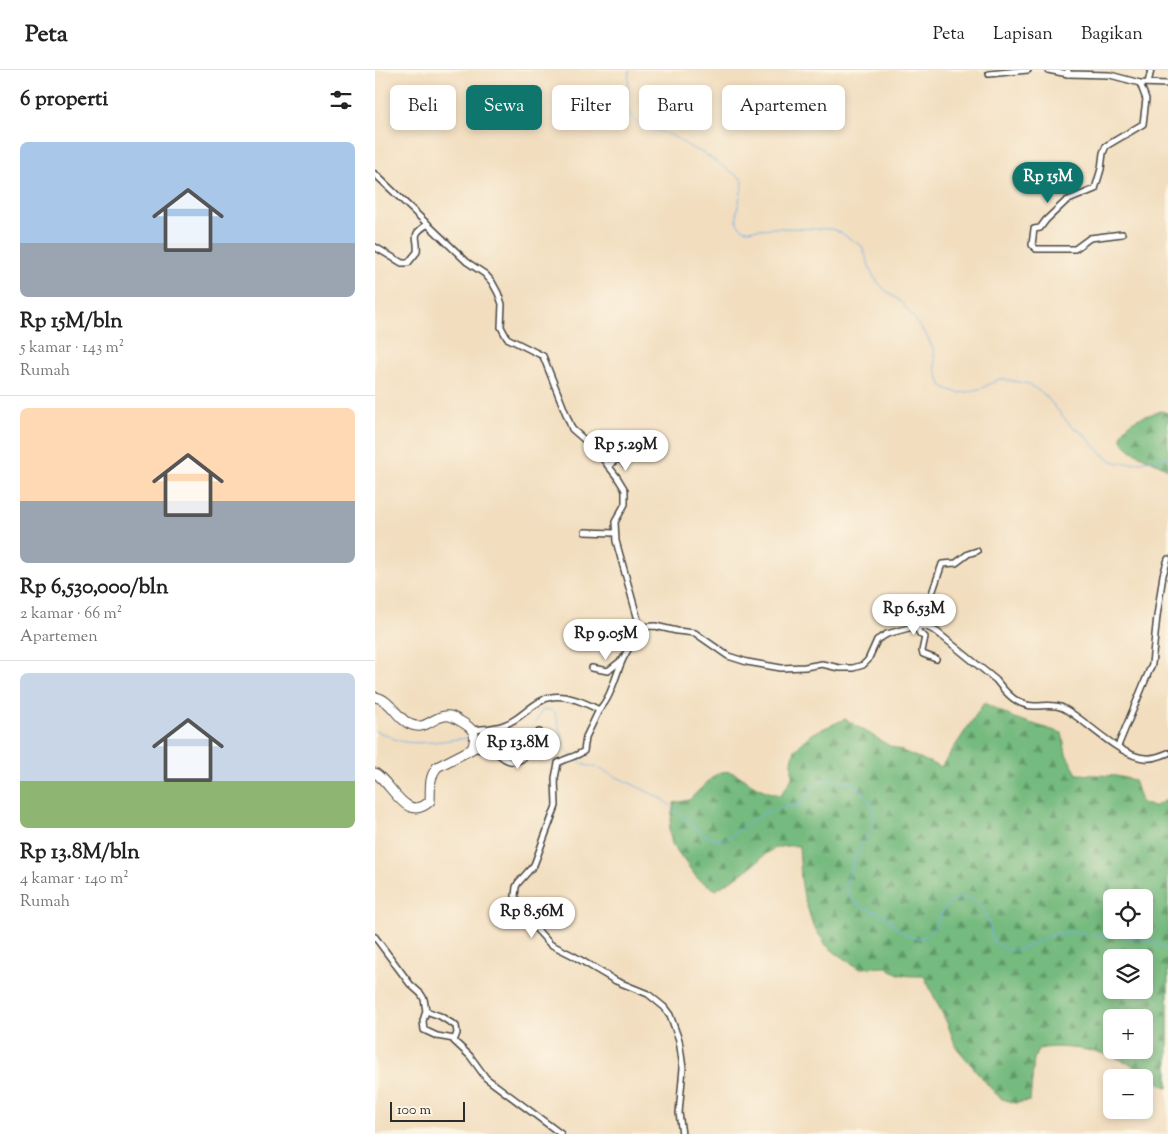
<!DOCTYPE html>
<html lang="id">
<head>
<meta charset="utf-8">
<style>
  body { margin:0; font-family:"Sorts Mill Goudy",serif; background:#f6f6f6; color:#222; height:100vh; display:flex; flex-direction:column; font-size:19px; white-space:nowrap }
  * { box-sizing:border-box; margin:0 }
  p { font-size:16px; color:#767676 }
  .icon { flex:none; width:28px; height:28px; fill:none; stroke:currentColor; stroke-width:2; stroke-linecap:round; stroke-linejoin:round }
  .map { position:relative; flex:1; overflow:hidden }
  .sheet { display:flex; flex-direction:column; background:#fff; width:375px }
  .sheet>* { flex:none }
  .hud { position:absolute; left:15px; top:15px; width:475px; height:45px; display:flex; gap:10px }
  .fabs { position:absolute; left:728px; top:819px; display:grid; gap:10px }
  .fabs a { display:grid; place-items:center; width:50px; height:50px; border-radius:8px; background:#fff; box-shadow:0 2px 8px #0003; font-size:25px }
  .scale { position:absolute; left:15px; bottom:12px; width:75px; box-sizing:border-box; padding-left:5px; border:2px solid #2b2b2b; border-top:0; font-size:14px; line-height:18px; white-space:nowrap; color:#2b2b2b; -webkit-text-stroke:4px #fcf5e5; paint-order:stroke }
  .price { position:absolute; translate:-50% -42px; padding:0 11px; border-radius:18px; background:#fff; color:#222; font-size:16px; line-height:32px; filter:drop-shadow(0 1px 2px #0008) }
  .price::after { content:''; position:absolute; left:50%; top:30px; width:15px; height:11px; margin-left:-8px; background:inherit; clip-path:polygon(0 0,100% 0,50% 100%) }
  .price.on { background:#0f766e; color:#fff }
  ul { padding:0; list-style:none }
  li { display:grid; align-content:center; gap:10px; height:265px; padding:0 20px }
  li+li { border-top:1px solid #e0e0e0 }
  li span { display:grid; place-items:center; height:155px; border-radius:8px; color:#555 }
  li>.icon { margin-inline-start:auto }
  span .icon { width:90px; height:90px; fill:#fffc; stroke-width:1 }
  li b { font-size:21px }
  h2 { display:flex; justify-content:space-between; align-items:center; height:60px; padding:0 20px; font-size:21px }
  .tag { padding:0 18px; border-radius:8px; background:#fff; box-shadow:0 2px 8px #0003; font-size:18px; line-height:45px }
  .tag.on { background:#0f766e; color:#fff }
  header { display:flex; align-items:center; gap:30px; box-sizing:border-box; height:70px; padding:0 25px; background:#fff; border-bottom:1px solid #e0e0e0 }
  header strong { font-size:24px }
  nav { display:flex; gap:28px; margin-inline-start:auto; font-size:18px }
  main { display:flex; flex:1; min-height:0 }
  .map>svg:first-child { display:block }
  .forest { fill:url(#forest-firs); stroke:#507254; fill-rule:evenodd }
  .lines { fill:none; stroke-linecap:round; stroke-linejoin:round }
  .stream { stroke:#75b0e6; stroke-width:1 }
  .minor-casing { stroke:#494641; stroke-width:8 }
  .primary-casing { stroke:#494641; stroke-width:11 }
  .minor { stroke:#fff; stroke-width:5 }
  .primary { stroke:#fff; stroke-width:9 }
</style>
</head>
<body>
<header>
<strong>Peta</strong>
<nav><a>Peta</a><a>Lapisan</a><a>Bagikan</a></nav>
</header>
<main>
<section class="sheet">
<h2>6 properti<svg class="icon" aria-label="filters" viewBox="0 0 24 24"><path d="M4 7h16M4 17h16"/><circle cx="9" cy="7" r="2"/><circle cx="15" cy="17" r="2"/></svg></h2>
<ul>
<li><span style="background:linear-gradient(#a9c7e8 65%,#9aa5b1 0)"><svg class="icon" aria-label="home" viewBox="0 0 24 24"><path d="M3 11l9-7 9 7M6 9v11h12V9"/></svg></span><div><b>Rp 15M/bln</b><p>5 kamar · 143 m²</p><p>Rumah</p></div></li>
<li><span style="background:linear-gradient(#ffd9b3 60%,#9aa5b1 0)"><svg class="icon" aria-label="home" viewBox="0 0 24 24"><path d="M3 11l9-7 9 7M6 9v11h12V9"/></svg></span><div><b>Rp 6,530,000/bln</b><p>2 kamar · 66 m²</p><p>Apartemen</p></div></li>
<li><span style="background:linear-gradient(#c9d6e8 70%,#8fb573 0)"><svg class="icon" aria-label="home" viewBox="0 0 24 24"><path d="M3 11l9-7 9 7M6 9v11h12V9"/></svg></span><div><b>Rp 13.8M/bln</b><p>4 kamar · 140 m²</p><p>Rumah</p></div></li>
</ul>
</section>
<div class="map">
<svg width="793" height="1064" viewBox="0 0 793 1064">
  <defs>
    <pattern id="forest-firs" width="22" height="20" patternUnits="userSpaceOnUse" patternTransform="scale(1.25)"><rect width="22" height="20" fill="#74ba7e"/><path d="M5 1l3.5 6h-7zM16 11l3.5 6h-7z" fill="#5f9767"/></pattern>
  </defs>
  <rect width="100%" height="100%" fill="#fcf5e5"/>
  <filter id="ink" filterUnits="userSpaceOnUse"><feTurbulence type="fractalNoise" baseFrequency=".02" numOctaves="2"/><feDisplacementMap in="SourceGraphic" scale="10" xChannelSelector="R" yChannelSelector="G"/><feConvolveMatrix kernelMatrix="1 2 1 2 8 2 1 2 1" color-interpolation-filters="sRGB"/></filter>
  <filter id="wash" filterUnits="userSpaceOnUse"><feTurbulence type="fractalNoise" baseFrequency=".0096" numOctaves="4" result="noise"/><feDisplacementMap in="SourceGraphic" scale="20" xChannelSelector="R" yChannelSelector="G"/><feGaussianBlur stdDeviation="1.12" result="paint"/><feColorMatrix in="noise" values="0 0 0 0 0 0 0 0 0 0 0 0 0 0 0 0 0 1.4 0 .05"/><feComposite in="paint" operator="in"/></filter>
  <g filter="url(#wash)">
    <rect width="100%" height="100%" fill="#f2debf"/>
    <g class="forest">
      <path d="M786,341L793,343V399L757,381L750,375L746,367C752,348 769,347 786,341Z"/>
      <path d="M609,633L639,648L687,663L691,684L702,704L741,706L759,710L766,732L778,737L793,729V1018C779,1009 754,992 739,987C719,980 684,974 663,979L659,989L655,1031L640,1033L627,1029L619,1022L581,977L573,955L549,906C534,906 524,907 512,897L484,898L462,884L451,875L438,855L429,827L426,809L424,776C393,774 393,785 370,801C361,808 351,813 341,820L322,808L297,774L294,760L299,733L314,730L341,704C357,696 367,709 380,716C388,720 397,724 406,725L417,708V690L420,680L436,664L470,649L515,676L566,697ZM736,828H769V860H736ZM736,888H769V920H736ZM736,948H769V980H736Z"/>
    </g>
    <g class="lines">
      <g class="stream">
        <path d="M254,0L252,36L255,45L261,52L269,57L296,65L318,79L327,82L368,110C368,121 358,146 363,155C365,157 368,158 370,160L399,158L457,159L466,163L487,176L498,206L509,219L526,232L536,244L553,268L559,281L560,296L566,315L570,318L583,323L593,322L607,318L624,309H628L653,314L670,325L695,355L709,364L724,381L735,390L744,393H758L793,387"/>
        <path d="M0,661C9,663 17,669 25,671C43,676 76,669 95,668"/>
        <path d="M104,668H112C116,670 118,674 121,676C143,690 159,655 167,640H177L180,643L191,681L197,686"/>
        <path d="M200,688L210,695L223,698L288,729L328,764L341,770H351L371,755L391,742L425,734L438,719L451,709H460L479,714L488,721L496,733L499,742V751L496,760L481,784L470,817C477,838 495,838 511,846C515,849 517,854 521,857C528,864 539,871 548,867C567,859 564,829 590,827C599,826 610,843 613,850C616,856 615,866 619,872C622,876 631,880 636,880C650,881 668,867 682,864C698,860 715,864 731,866C746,867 762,867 776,872C782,874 788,877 793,880"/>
      </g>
    </g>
  </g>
  <g filter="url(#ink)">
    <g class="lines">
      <defs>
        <g id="minor">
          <path d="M673,0L693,4"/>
          <path d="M693,0V4L735,5L765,13L793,14"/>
          <path d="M614,4L653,0"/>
          <path d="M773,13L776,0"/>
          <path d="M0,104L92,192L110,204L117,212L123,223L127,234L126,257L132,268L168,286L197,359L221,380L242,407L250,420V434L240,452L241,471L265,557C260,568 253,579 248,589C240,606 237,626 224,640C209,632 184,621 168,630C157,635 149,644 139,650C127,658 111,659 97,660"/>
          <path d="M747,164L715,168L700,179H661L657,175L659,159L665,158L671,150L691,131L720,119L726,99L728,83L731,76L768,54L771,29L765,13"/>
          <path d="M0,177L27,193H33L42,182C44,166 34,166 53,154"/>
          <path d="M233,396L242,389L246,390L250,394"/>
          <path d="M210,462L240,463"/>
          <path d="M541,556L545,564L550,567L547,581L548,584L561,589"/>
          <path d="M265,557L280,556L302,561L320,563L353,586L372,592L406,598L430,597L447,594L464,598H478L488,595L493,590L502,570L512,564L541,556L552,557L562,562L621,610C631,623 643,637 661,636C670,636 679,634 688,638C710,649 745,687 770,688C778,689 786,686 793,683"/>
          <path d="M552,557L553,535L567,494L581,493L593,484L602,481"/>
          <path d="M217,598L233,601L247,590"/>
          <path d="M224,640L211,667L209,681C201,687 191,688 183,693L180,708L181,736L159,795L143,813L141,817L140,826L142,832L154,851L175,874L197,885L241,911L273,924L289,937L295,945L304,970L308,998L304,1043L307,1064"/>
          <path d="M743,676L777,594L782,546L788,505L793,489"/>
          <path d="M97,679C104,679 114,680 121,683C126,685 129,690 135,691C151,694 161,674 164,662"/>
          <path d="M0,867L35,914L46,924L49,929L51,941L65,946L81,956L82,963L79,971L95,986L111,1008L186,1064"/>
          <path d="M51,941L48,951L49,960L62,966L79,969"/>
        </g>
        <path id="primary" d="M0,627C16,629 22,650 37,655C51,660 58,647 70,646C76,645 80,648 85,651C98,658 103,664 97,679L62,697C53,709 56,718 55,731C31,754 18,714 0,703"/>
      </defs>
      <use href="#minor" class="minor-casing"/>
      <use href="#primary" class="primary-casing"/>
      <use href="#minor" class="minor"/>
      <use href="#primary" class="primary"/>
    </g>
  </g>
</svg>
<div class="fabs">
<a><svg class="icon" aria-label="locate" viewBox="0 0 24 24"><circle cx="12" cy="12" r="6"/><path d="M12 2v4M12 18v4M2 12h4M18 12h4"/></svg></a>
<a><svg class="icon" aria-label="layers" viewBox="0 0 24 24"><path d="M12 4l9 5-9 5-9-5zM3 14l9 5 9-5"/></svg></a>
<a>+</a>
<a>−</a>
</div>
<div class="scale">100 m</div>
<b class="price on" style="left:673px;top:134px">Rp 15M</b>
<b class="price" style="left:251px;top:402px">Rp 5.29M</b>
<b class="price" style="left:539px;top:566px">Rp 6.53M</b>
<b class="price" style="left:231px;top:591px">Rp 9.05M</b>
<b class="price" style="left:143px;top:700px">Rp 13.8M</b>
<b class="price" style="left:157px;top:869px">Rp 8.56M</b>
<div class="hud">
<a class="tag">Beli</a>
<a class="tag on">Sewa</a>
<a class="tag">Filter</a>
<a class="tag">Baru</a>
<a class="tag">Apartemen</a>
</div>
</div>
</main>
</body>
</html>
